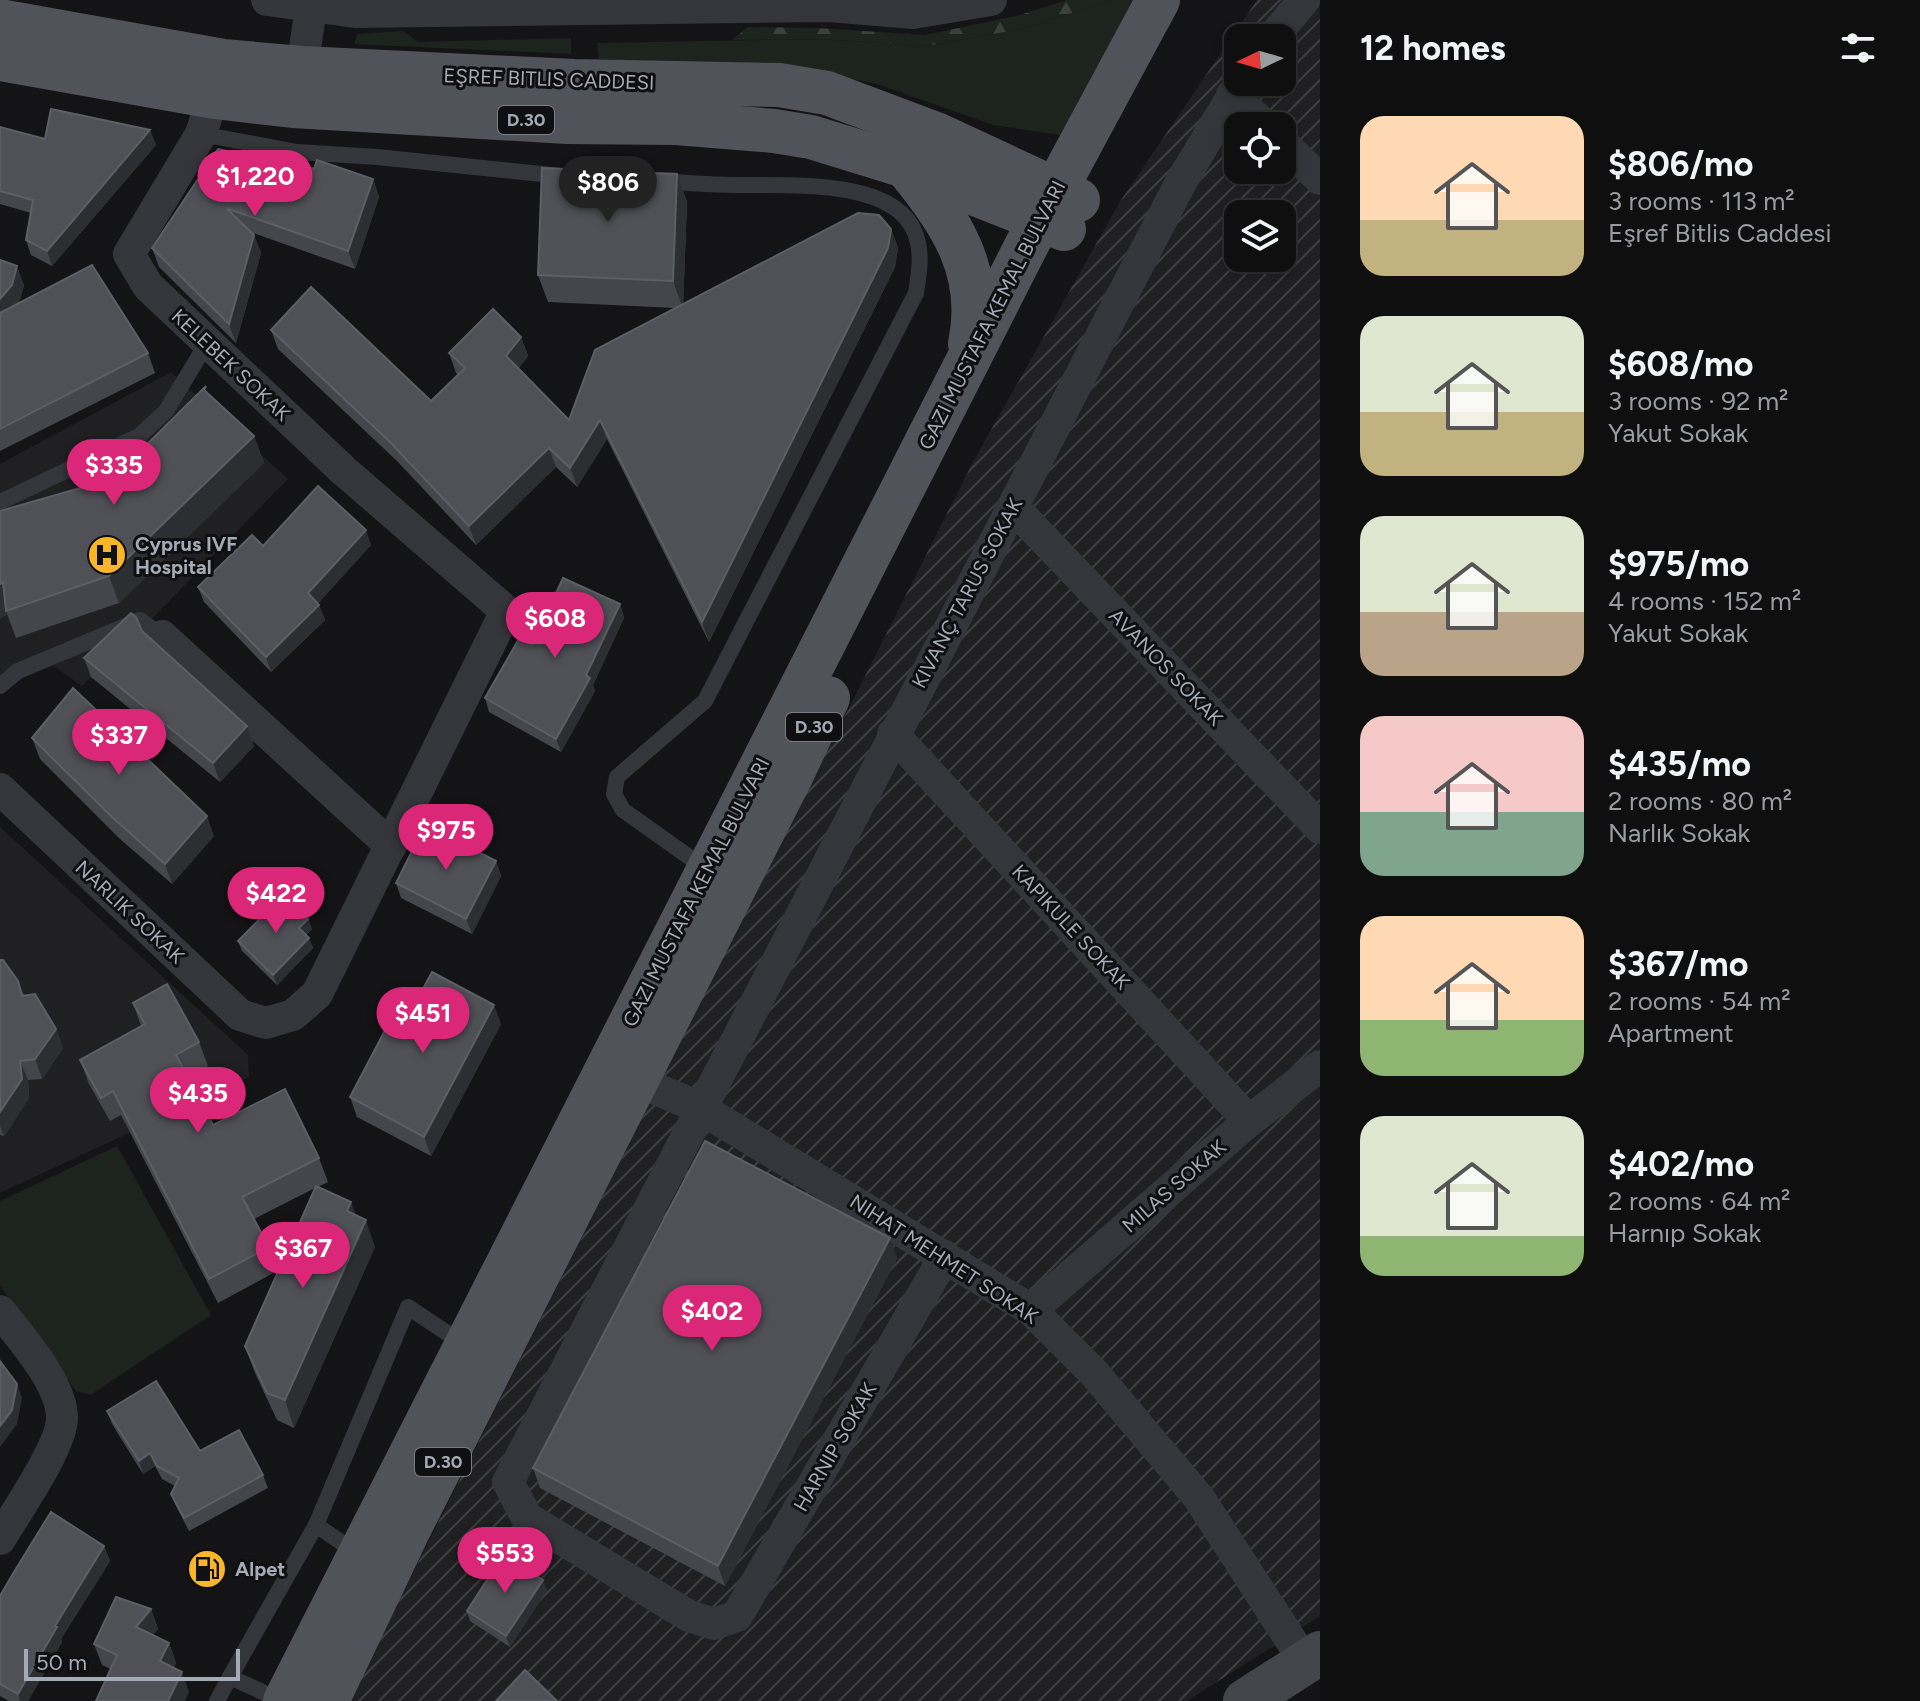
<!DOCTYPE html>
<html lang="en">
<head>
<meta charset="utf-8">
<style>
  body { margin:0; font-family:Figtree,sans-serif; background:#181819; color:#f1f3f6; height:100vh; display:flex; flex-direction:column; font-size:30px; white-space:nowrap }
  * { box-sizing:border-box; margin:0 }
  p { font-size:26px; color:#9b9c9f }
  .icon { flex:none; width:44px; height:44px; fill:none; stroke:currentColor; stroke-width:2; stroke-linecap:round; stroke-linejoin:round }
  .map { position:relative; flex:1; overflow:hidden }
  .drawer { display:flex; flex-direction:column; background:#0f0f10; width:600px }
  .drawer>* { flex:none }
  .needle { width:52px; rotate:265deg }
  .buttons { position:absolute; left:1224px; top:24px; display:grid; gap:16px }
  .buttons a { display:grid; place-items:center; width:72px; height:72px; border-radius:16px; background:#0f0f10; box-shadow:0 4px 12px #0003,0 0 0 2px #2f2f30; font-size:40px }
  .scale { position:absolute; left:24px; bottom:20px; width:216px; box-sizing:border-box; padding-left:8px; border:4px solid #a5aab7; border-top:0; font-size:22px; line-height:28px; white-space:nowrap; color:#a5aab7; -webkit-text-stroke:6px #0f0f11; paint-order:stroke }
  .price { position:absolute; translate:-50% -68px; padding:0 18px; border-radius:28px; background:#db2777; color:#fff; font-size:26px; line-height:52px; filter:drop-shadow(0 2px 4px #0008) }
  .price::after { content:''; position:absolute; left:50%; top:48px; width:24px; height:18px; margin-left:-12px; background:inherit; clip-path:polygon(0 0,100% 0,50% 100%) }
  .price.selected { background:#222; color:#fff }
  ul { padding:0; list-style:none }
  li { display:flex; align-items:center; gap:24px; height:200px; padding:0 40px }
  li span { display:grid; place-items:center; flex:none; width:224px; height:160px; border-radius:24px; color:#555 }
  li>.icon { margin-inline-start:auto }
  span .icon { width:96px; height:96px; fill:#fffc; stroke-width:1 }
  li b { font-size:34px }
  h2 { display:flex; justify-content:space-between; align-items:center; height:96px; padding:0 40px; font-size:34px }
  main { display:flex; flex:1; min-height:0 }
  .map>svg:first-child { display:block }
  .built { fill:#202023 }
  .industrial { fill:url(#industrial-furrows); fill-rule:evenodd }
  .grass { fill:#1c241d }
  .forest { fill:url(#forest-firs) }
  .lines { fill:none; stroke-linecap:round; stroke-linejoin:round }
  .service { stroke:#35363b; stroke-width:16 }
  .minor { stroke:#35363b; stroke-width:32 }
  .secondary { stroke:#43454b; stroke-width:44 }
  .primary { stroke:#51535a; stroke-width:44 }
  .wall { fill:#45464b }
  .shaded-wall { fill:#2d2e31 }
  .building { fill:#505157; stroke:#5d5f66; stroke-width:2 }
  .labels { text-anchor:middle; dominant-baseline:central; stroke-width:6; stroke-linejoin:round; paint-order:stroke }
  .shield { fill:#0f0f11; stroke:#787c85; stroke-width:2 }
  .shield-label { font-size:18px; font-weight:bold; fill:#a5aab7 }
  .street-label { font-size:20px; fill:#a5aab7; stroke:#0f0f11 }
  .poi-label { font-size:20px; font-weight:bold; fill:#a5aab7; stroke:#0f0f11; text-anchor:start }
</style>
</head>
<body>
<main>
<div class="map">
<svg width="1320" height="1701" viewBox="0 0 1320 1701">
  <defs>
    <pattern id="industrial-furrows" width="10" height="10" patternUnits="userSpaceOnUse" patternTransform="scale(2)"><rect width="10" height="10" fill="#202023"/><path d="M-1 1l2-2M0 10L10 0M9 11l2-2" fill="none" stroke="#3d3e41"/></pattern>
    <pattern id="forest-firs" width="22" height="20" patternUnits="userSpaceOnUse" patternTransform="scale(2)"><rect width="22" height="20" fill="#1c241d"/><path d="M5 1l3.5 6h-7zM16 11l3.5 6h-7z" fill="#3a413c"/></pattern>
  </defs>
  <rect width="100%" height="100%" fill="#141416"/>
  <g class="built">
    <path d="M171,372L288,479L140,631L82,686L48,662L20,676L0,693V464Z"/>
    <path d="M0,827L248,1055L249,1077L0,1193Z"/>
  </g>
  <path class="industrial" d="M1257,0H1320V1616L1187,1701H348L973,462L1121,200ZM1238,38H1282V82H1238ZM1238,126H1282V170H1238ZM1238,214H1282V258H1238Z"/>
  <g class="grass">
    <path d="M1113,0H1141L1060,135L993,125L877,84L806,69L599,59L597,43L820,39L928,46L1021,29Z"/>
    <path d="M403,31L418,42L571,38V54L354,44L357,34Z"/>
    <path d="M117,1146L211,1315L90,1395L76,1391L0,1286V1201Z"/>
  </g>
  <path class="forest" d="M1067,0H1113L1021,29L928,46L820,39L732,40L748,27L818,28L925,35L1020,15Z"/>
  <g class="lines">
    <g class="service">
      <path d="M201,134L297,152L377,157L561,176"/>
      <path d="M660,181C687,183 714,185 740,185C788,186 894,178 915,233C923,253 919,273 916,293L705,701L617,777L614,794L623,810L706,869"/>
      <path d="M0,502L139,436L166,411L207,343"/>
      <path d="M0,686L18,671L140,620L162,636"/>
      <path d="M316,1525L358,1554"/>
      <path d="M217,1701L230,1677"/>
      <path d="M282,1701L230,1677L316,1525L408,1307L465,1345"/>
    </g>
    <g class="minor">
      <path d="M267,0L355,12L829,6L913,13L991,0"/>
      <path d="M1272,38L1304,0"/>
      <path d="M302,68L311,8"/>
      <path d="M1232,95L1265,126"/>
      <path d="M1282,143L1320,179"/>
      <path d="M1013,507L1320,828"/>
      <path d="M162,636L391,846"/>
      <path d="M893,734L1249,1121"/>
      <path d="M0,789L240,1015L266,1023L293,1015L317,994L506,611L343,470L148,286L129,254L201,134L219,78"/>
      <path d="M636,1080L700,1108L1031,1310L1094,1373L1199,1498L1305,1662"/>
      <path d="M945,1256L737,1616L714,1624L689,1616L527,1518L508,1482L1181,182L1241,82"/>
      <path d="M1031,1310L1249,1121L1320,1066"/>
      <path d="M0,1311C20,1337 62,1383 62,1418C62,1446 16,1512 0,1539"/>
    </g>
    <path class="secondary" d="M1245,1701L1320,1653"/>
    <g class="primary">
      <path d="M0,21L223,61L302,68L574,81L779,85L827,93L936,134L1078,200"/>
      <path d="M0,59L215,97L293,106L567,122L676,123L774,131L811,137L905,166L1064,229"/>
      <path d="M907,168C951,221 985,272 970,344"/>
      <path d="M285,1701L1040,219L1158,0"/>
      <path d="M327,1701L408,1531L791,776L828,698"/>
    </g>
  </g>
  <g class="wall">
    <path d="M0,127L45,139L150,130L156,145L52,266L31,255L26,240L31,213L0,204Z"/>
    <path d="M218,149L373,179L379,197L355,269L253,233L261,253L236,343L159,267L152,248Z"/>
    <path d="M677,174L687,202L683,305L891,229L898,248L895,267L709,642L607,439L577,487L556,467L476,545L397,461L278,349L271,330L431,401L458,375L456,373L449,353L521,337L528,356L518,369L569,420L676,308L548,302L538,275Z"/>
    <path d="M0,260L24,285L19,303L148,353L155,373L0,451Z"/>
    <path d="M209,394L254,436L264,463L119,603L16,638L7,614L0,619L91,485L115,476Z"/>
    <path d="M371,545L318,603L325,620L271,672L204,602L198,587L263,546Z"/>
    <path d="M620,604L624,618L593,685L595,691L561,752L489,712L485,698L532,645Z"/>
    <path d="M142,631L247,726L254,746L220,782L91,677L84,658Z"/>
    <path d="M32,738L214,836L172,884L120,839L40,759Z"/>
    <path d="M496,861L501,876L472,934L401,898L396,883Z"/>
    <path d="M308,919L312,929L306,935L309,938L313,948L277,985L242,951L238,941Z"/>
    <path d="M0,960L18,981L24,995L56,1029L63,1048L42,1079L28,1080L29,1098L4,1136L0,1135Z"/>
    <path d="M133,1003L199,1042L208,1066L188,1077L213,1125L319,1158L328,1182L318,1187L356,1216L375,1247L294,1428L277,1420L255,1373L245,1346L315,1188L254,1219L269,1247L277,1271L218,1303L121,1115L110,1121L89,1084L80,1060L141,1026Z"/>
    <path d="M501,1024L431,1156L357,1117L350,1097Z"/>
    <path d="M897,1258L725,1586L540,1488L533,1468Z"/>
    <path d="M107,1411L200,1451L263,1475L268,1488L189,1531L176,1506L171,1494L175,1486L162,1479L155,1466L143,1474L112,1424Z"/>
    <path d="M104,1546L110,1561L61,1639L62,1642L28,1701H9L0,1696V1596Z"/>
    <path d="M547,1590L510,1647L470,1621L467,1611Z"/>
    <path d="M151,1609L158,1629L153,1635L169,1643L176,1663L174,1668L189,1692L111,1669L102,1665L94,1644Z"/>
  </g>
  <g class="shaded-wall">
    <path d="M150,130L156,145L52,266L47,251Z"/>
    <path d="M677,174L687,202L683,309L673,281Z"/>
    <path d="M373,179L379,197L355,269L348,251Z"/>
    <path d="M891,229L898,248L895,267L709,642L702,622Z"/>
    <path d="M254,235L261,253L236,343L229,324Z"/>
    <path d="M17,266L24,285L19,305L0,326V299Z"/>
    <path d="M521,337L528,356L513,375L506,356Z"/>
    <path d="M600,420L607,439L577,487L570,468Z"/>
    <path d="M254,436L264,463L119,603L109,576Z"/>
    <path d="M549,448L556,467L476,545L469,526Z"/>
    <path d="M366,530L371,545L314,608L308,593Z"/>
    <path d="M3,582L7,614L0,619V584Z"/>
    <path d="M620,604L624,618L593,685L595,691L561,752L556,739Z"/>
    <path d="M319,605L325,620L271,672L266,657Z"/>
    <path d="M247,726L254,746L220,782L213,763Z"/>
    <path d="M207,816L214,836L172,884L165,864Z"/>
    <path d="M496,861L501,876L472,934L466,919Z"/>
    <path d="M308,919L312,929L303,938L299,928Z"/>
    <path d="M309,938L313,948L277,985L273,975Z"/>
    <path d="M494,1005L501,1024L431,1156L424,1137Z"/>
    <path d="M56,1029L63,1048L42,1079L35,1059Z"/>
    <path d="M20,1061L28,1080L29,1098L4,1136L0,1126V1112Z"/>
    <path d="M351,1202L361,1229L347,1211Z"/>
    <path d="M366,1220L375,1247L294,1428L285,1400Z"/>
    <path d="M890,1238L897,1258L725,1586L718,1566Z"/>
    <path d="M17,1384L22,1398L17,1424L0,1447V1426Z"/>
    <path d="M150,1453L155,1466L143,1474L139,1461Z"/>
    <path d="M104,1546L110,1561L61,1639L62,1642L28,1701H20L18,1694L55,1626Z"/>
    <path d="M543,1580L547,1590L510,1647L506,1636Z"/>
    <path d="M151,1609L158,1629L143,1648L136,1627Z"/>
    <path d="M169,1643L176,1663L167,1682L160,1661Z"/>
    <path d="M182,1672L189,1692L185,1701H168Z"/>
  </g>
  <g class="building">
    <path d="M51,109L150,130L47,251L26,240L33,200L0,191V127L45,139Z"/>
    <path d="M218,149L314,169L317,160L373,179L348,251L226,208L254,235L229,324L152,248Z"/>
    <path d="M542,168L677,174L673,281L538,275Z"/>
    <path d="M858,213L879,215L891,229L888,248L702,622L600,420L570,468L549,448L469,526L390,442L271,330L311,287L431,401L465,368L449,353L493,309L521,337L506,356L569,420L595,350Z"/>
    <path d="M0,260L17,266L12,285L0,299Z"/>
    <path d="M92,265L148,353L0,429V313Z"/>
    <path d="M206,386L204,390L254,436L109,576L6,611L3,582L0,584V511L91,485L115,476Z"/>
    <path d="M318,486L366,530L308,593L319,605L266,657L198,587L252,535L263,546Z"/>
    <path d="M563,578L620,604L586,675L590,678L556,739L485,698L520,637L532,645Z"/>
    <path d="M131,613L136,617L142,631L247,726L213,763L84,658Z"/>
    <path d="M73,688L207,816L165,864L113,818L32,738Z"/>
    <path d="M425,825L496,861L466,919L396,883Z"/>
    <path d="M283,895L308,919L299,928L309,938L273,975L238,941Z"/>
    <path d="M0,960H3L18,981L22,996L35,994L56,1029L35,1059L20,1061L22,1079L0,1112Z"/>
    <path d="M432,972L494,1005L424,1137L350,1097L391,1019L403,1026Z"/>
    <path d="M167,984L199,1042L176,1055L213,1125L285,1089L319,1158L242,1197L269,1247L209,1279L113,1091L101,1098L80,1060L145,1024L133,1003Z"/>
    <path d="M705,1141L890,1238L718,1566L533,1468Z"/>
    <path d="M316,1186L351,1202L347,1211L366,1220L285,1400L267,1393L245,1346Z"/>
    <path d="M0,1361L17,1384L12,1410L0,1426Z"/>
    <path d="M156,1381L200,1451L239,1430L263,1475L184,1518L171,1494L179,1478L157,1466L150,1453L139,1461L107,1411Z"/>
    <path d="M51,1512L104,1546L55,1626L57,1627L18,1694L0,1684V1596L14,1572Z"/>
    <path d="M503,1555L543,1580L506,1636L467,1611Z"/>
    <path d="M116,1597L151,1609L136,1627L169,1643L160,1661L182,1672L168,1701H96L117,1655L94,1644Z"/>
    <path d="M525,1670L557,1701H496Z"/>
  </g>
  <defs>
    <symbol id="hospital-disc" viewBox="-11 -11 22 22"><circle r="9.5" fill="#f9b629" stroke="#0f0f11"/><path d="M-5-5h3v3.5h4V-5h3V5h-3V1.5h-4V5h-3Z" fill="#111"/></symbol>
    <symbol id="fuel-disc" viewBox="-11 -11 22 22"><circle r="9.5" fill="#f9b629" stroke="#0f0f11"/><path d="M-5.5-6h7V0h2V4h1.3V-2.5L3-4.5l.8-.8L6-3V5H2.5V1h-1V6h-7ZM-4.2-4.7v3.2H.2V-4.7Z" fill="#111"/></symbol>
  </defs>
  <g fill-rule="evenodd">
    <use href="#hospital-disc" x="85" y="533" width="44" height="44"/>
    <use href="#fuel-disc" x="185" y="1547" width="44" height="44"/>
  </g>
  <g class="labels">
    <g class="shield">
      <rect x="498" y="106" width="56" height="28" rx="6"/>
      <rect x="786" y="713" width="56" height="28" rx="6"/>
      <rect x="415" y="1448" width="56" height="28" rx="6"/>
    </g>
    <g class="shield-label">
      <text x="526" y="120">D.30</text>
      <text x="814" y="727">D.30</text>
      <text x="443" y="1462">D.30</text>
    </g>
    <g class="street-label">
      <text transform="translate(549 79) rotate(2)">EŞREF BITLIS CADDESI</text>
      <text transform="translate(992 315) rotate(-63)">GAZI MUSTAFA KEMAL BULVARI</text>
      <text transform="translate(231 365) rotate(43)">KELEBEK SOKAK</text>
      <text transform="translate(967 593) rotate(-62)">KIVANÇ TARUS SOKAK</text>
      <text transform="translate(1166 667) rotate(46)">AVANOS SOKAK</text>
      <text transform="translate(696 892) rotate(-63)">GAZI MUSTAFA KEMAL BULVARI</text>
      <text transform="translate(130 912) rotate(43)">NARLIK SOKAK</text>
      <text transform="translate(1071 927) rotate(47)">KAPIKULE SOKAK</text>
      <text transform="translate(1174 1186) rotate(-41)">MILAS SOKAK</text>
      <text transform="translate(944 1259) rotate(33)">NIHAT MEHMET SOKAK</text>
      <text transform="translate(835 1447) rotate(-60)">HARNIP SOKAK</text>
    </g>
    <g class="poi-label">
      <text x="135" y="544">Cyprus IVF<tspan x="135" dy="23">Hospital</tspan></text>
      <text x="235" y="1569">Alpet</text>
    </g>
  </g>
</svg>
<div class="buttons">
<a><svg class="needle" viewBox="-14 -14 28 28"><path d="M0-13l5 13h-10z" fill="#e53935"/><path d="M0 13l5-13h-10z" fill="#9b9c9f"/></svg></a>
<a><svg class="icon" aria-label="locate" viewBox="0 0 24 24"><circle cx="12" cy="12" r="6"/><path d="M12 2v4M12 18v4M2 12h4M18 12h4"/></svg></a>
<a><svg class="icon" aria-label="layers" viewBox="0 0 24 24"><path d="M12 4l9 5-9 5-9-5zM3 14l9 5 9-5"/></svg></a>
</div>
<div class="scale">50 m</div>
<b class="price" style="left:255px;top:218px">$1,220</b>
<b class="price selected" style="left:608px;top:224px">$806</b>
<b class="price" style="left:114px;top:507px">$335</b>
<b class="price" style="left:555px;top:660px">$608</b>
<b class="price" style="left:119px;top:777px">$337</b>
<b class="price" style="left:446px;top:872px">$975</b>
<b class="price" style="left:276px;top:935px">$422</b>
<b class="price" style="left:423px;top:1055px">$451</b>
<b class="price" style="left:198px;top:1135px">$435</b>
<b class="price" style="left:303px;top:1290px">$367</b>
<b class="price" style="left:712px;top:1353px">$402</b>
<b class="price" style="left:505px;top:1595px">$553</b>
</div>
<section class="drawer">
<h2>12 homes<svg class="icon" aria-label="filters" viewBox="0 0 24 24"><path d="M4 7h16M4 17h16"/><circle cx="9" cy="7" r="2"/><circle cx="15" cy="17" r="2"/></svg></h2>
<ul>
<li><span style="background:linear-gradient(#ffd9b3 65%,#c2b280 0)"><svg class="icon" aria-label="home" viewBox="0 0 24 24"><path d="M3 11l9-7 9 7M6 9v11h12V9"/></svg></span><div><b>$806/mo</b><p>3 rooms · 113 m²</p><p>Eşref Bitlis Caddesi</p></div></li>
<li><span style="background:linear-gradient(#dfe7d0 60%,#c2b280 0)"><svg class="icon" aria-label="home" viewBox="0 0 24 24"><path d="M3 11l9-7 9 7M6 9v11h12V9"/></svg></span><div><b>$608/mo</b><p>3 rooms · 92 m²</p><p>Yakut Sokak</p></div></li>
<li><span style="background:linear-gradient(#dfe7d0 60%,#b9a48a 0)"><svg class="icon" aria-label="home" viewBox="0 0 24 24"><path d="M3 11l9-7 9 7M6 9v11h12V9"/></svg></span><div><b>$975/mo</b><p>4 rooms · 152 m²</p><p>Yakut Sokak</p></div></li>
<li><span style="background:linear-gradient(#f6c9c9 60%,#7fa58c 0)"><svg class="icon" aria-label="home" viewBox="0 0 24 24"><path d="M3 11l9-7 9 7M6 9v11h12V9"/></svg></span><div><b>$435/mo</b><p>2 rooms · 80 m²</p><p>Narlık Sokak</p></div></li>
<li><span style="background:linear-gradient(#ffd9b3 65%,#8fb573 0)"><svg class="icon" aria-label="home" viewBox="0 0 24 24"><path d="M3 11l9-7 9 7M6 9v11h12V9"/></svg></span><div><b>$367/mo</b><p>2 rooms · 54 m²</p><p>Apartment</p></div></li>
<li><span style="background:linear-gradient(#dfe7d0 75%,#8fb573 0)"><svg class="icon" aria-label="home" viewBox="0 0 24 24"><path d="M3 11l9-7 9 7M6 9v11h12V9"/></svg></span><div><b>$402/mo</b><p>2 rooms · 64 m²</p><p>Harnıp Sokak</p></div></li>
</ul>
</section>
</main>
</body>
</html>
